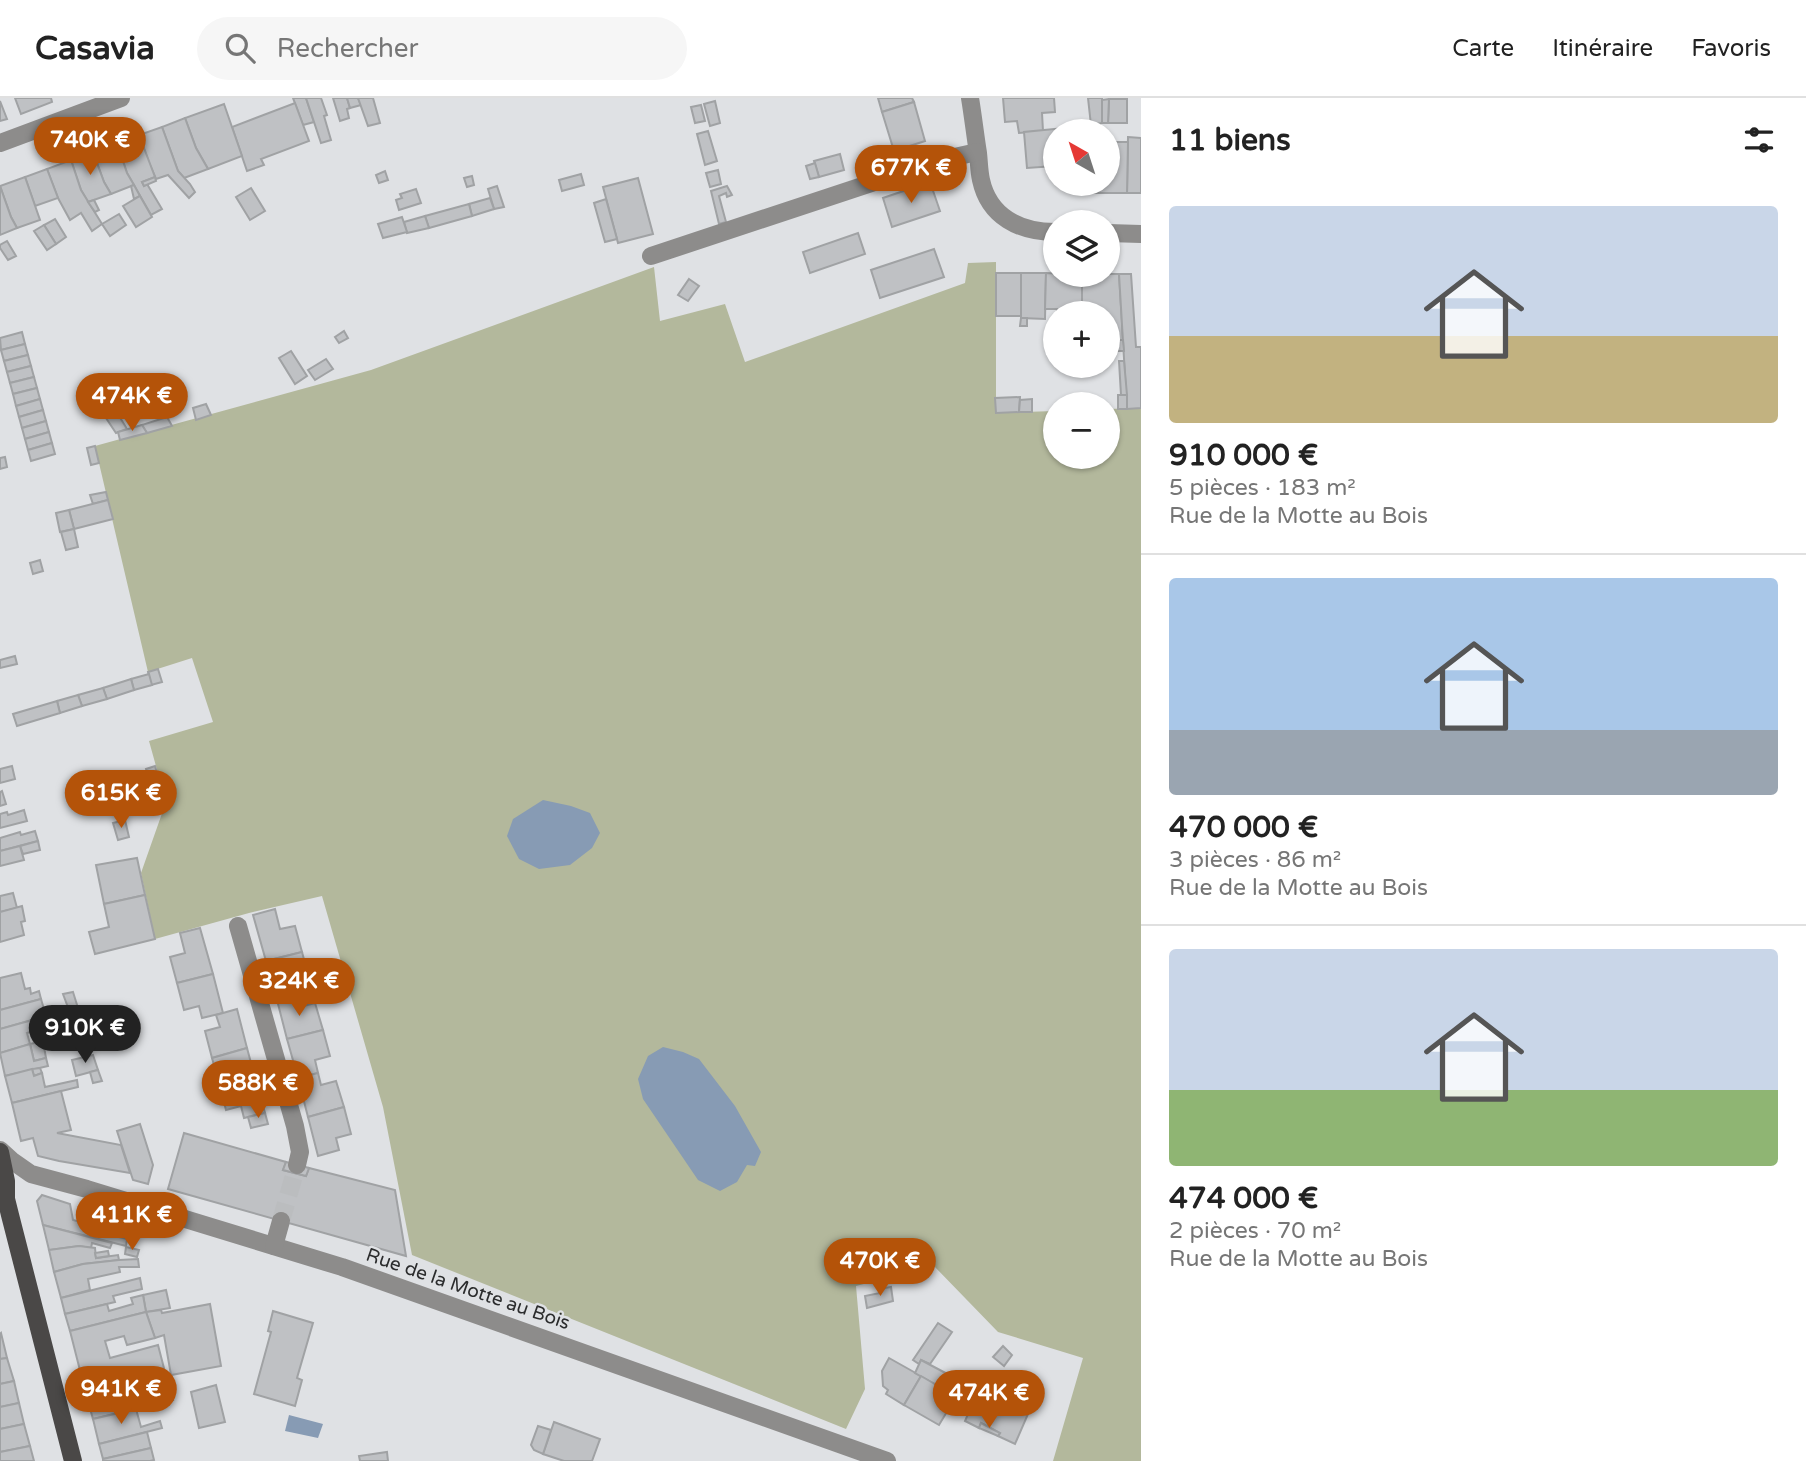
<!DOCTYPE html>
<html lang="fr">
<head>
<meta charset="utf-8">
<style>
  body { margin:0; font-family:"Varela Round",sans-serif; background:#f6f6f6; color:#222; height:100vh; display:flex; flex-direction:column; font-size:26px; white-space:nowrap }
  * { box-sizing:border-box; margin:0 }
  p { font-size:23px; color:#767676 }
  .icon { flex:none; width:38px; height:38px; fill:none; stroke:currentColor; stroke-width:2; stroke-linecap:round; stroke-linejoin:round }
  .map { position:relative; flex:1; overflow:hidden }
  .sheet { display:flex; flex-direction:column; background:#fff; width:665px }
  .sheet>* { flex:none }
  .needle { width:46px; rotate:321deg }
  .fabs { position:absolute; left:1043px; top:21px; display:grid; gap:14px }
  .fabs a { display:grid; place-items:center; width:77px; height:77px; border-radius:50%; background:#fff; box-shadow:0 2px 5px #0004; font-size:35px }
  .price { position:absolute; translate:-50% -60px; padding:0 16px; border-radius:24px; background:#b45309; color:#fff; font-size:23px; line-height:46px; filter:drop-shadow(0 2px 4px #0008) }
  .price::after { content:''; position:absolute; left:50%; top:42px; width:21px; height:16px; margin-left:-10px; background:inherit; clip-path:polygon(0 0,100% 0,50% 100%) }
  .price.current { background:#222; color:#fff }
  ul { padding:0; list-style:none }
  li { display:grid; align-content:center; gap:14px; height:371px; padding:0 28px }
  li+li { border-top:2px solid #e0e0e0 }
  li span { display:grid; place-items:center; height:217px; border-radius:7px; color:#555 }
  li>.icon { margin-inline-start:auto }
  span .icon { width:126px; height:126px; fill:#fffc; stroke-width:1 }
  li b { font-size:30px }
  h2 { display:flex; justify-content:space-between; align-items:center; height:84px; padding:0 28px; font-size:30px }
  header { display:flex; align-items:center; gap:42px; box-sizing:border-box; height:98px; padding:0 35px; background:#fff; border-bottom:2px solid #e0e0e0 }
  header strong { font-size:33px }
  nav { display:flex; gap:38px; margin-inline-start:auto; font-size:24px }
  .search { width:490px; height:63px; background:#f6f6f6; display:flex; align-items:center; gap:18px; box-sizing:border-box; padding:0 24px; border-radius:38px; color:#767676; font-size:26px }
  main { display:flex; flex:1; min-height:0 }
  .map>svg:first-child { display:block }
  .green { fill:#b3b89c }
  .water { fill:#879bb4 }
  .building { fill:#bfc1c4; stroke:#a0a2a4; stroke-width:2 }
  .lines { fill:none; stroke-linecap:round; stroke-linejoin:round }
  .minor-tunnel { stroke:#bbbdbf; stroke-width:18; stroke-dasharray:18 9; stroke-linecap:butt }
  .minor { stroke:#8d8c8b; stroke-width:18 }
  .major { stroke:#4a4847; stroke-width:18 }
  .labels { text-anchor:middle; dominant-baseline:central; stroke-width:5; stroke-linejoin:round; paint-order:stroke }
  .street-label { font-size:19px; fill:#2b2c2d; stroke:#dfe1e4 }
</style>
</head>
<body>
<header>
<strong>Casavia</strong>
<div class="search"><svg class="icon" aria-label="search" viewBox="0 0 24 24"><circle cx="10" cy="10" r="6"/><path d="M15 15l6 6"/></svg>Rechercher</div>
<nav><a>Carte</a><a>Itinéraire</a><a>Favoris</a></nav>
</header>
<main>
<div class="map">
<svg width="1141" height="1363" viewBox="0 0 1141 1363">
  <rect width="100%" height="100%" fill="#dfe1e4"/>
  <path class="green" d="M996,164V315L1055,313V359H1108V311L1141,310V1363H1053L1083,1260L998,1234L934,1168L856,1188L865,1291L846,1331L412,1157L383,1009L322,798L249,815L155,841L141,775L166,704L149,643L213,624L192,560L148,574L95,348L371,272L654,169L660,223L725,206L745,264L965,185L968,165Z"/>
  <g class="water">
    <path d="M543,702L571,708L590,715L600,735L592,750L570,767L539,771L519,761L507,738L513,721Z"/>
    <path d="M663,949L683,954L699,961L735,1008L761,1054L755,1068L747,1067L737,1084L720,1093L698,1082L643,1001L638,981L648,958Z"/>
    <path d="M289,1317L323,1326L318,1340L285,1333Z"/>
  </g>
  <g class="building">
    <path d="M15,0H51L52,4L21,16Z"/>
    <path d="M293,0H306L314,24L303,27Z"/>
    <path d="M306,0H321L327,17L324,18L331,42L321,45Z"/>
    <path d="M333,0H347L350,10L347,11L349,20L340,23Z"/>
    <path d="M347,0H358L361,7L350,10Z"/>
    <path d="M358,0H373L380,25L368,28Z"/>
    <path d="M878,0H912L914,4L882,14Z"/>
    <path d="M1003,0H1054L1055,14L1042,15L1043,33L1019,35L1017,23L1005,24Z"/>
    <path d="M1088,0H1102V25L1091,27Z"/>
    <path d="M1109,1H1127V25H1108Z"/>
    <path d="M1109,1L1108,25H1102V2Z"/>
    <path d="M0,3L7,21L0,23Z"/>
    <path d="M715,3L720,25L710,28L704,6Z"/>
    <path d="M914,4L925,43L894,53L882,14Z"/>
    <path d="M295,5L309,43L261,61L264,67L247,73L232,29Z"/>
    <path d="M224,6L242,58L208,71L196,50L185,20Z"/>
    <path d="M701,7L705,23L695,25L691,9Z"/>
    <path d="M185,20L196,50L208,71L184,80L178,73L162,29Z"/>
    <path d="M1100,26V33H1091V27Z"/>
    <path d="M1086,28L1087,33H1070V31Z"/>
    <path d="M162,29L178,73L190,86L195,94L189,100L168,77L156,81L150,67L139,37Z"/>
    <path d="M1064,30V33H1055V68L1027,70L1024,34Z"/>
    <path d="M708,33L717,63L705,67L697,36Z"/>
    <path d="M139,37L155,79L142,84L144,88L147,86L162,111L151,117L127,75L117,45Z"/>
    <path d="M1128,39L1141,40V95H1127Z"/>
    <path d="M1108,44H1128L1127,95H1090V86H1108Z"/>
    <path d="M117,45L127,75L134,87L111,96L104,84L93,54Z"/>
    <path d="M93,54L104,84L111,96L88,104L81,92L71,62Z"/>
    <path d="M840,56L844,72L819,79L814,63Z"/>
    <path d="M71,62L81,92L102,126L92,133L81,115L70,122L58,100L47,71Z"/>
    <path d="M815,65L819,79L810,81L806,68Z"/>
    <path d="M47,71L58,100L35,108L25,79Z"/>
    <path d="M718,72L721,86L710,89L706,75Z"/>
    <path d="M385,73L388,82L379,85L376,77Z"/>
    <path d="M581,76L584,87L562,93L559,82Z"/>
    <path d="M472,78L474,87L467,89L464,80Z"/>
    <path d="M25,79L40,122L17,130L11,119L0,88Z"/>
    <path d="M155,79L156,83L144,88L142,84Z"/>
    <path d="M638,80L653,136L618,145L603,89Z"/>
    <path d="M930,84L940,113L892,129L883,100Z"/>
    <path d="M134,87L140,98L134,101L131,88Z"/>
    <path d="M0,88L11,119L17,130L0,137Z"/>
    <path d="M497,88L504,109L494,111L488,91Z"/>
    <path d="M727,88L732,97L727,99L726,95L719,98L726,124L719,126L711,93Z"/>
    <path d="M251,90L265,113L250,122L236,99Z"/>
    <path d="M416,91L421,105L399,112L396,102L402,100L400,96Z"/>
    <path d="M140,98L152,119L136,129L123,108Z"/>
    <path d="M490,100L494,111L472,118L469,106Z"/>
    <path d="M606,101L617,141L605,144L594,105Z"/>
    <path d="M94,102L99,112L95,114L88,104Z"/>
    <path d="M469,106L472,118L429,130L425,118Z"/>
    <path d="M119,116L126,127L110,138L102,126Z"/>
    <path d="M425,118L429,130L407,135L404,124Z"/>
    <path d="M402,119L407,134L383,140L378,126Z"/>
    <path d="M55,121L66,139L56,146L44,127Z"/>
    <path d="M44,127L56,146L47,152L34,133Z"/>
    <path d="M858,135L865,156L810,175L803,154Z"/>
    <path d="M7,143L16,158L8,162L0,150V147Z"/>
    <path d="M934,151L944,179L880,200L871,172Z"/>
    <rect x="996" y="175" width="25" height="43"/>
    <path d="M1021,175H1046L1045,221L1021,220Z"/>
    <path d="M1046,175L1082,177V215H1057V211H1045Z"/>
    <path d="M1108,176H1119L1123,242H1111V221H1108V215H1082V177Z"/>
    <path d="M1119,176H1131L1136,249H1141V310L1127,311Z"/>
    <path d="M689,181L699,188L688,203L678,197Z"/>
    <path d="M1021,220H1027V228H1020Z"/>
    <path d="M344,233L348,240L339,245L335,239Z"/>
    <path d="M22,234L25,246L1,252L0,240Z"/>
    <path d="M1117,242H1123L1124,253H1117Z"/>
    <path d="M25,246L28,257L4,263L1,252Z"/>
    <path d="M291,253L307,278L295,286L279,260Z"/>
    <path d="M28,257L31,268L7,274L4,263Z"/>
    <path d="M326,261L333,271L315,282L308,272Z"/>
    <path d="M1119,263H1124L1127,297H1121Z"/>
    <path d="M31,268L34,279L10,285L7,274Z"/>
    <path d="M34,279L37,290L13,296L10,285Z"/>
    <path d="M37,290L40,301L16,308L13,296Z"/>
    <rect x="1118" y="297" width="9" height="14"/>
    <path d="M1020,299L1019,314L996,315L995,300Z"/>
    <path d="M40,301L43,312L19,319L16,308Z"/>
    <path d="M1032,301V314H1019L1020,302Z"/>
    <path d="M206,306L211,317L196,322L193,310Z"/>
    <path d="M43,312L46,323L22,330L19,319Z"/>
    <path d="M116,313L127,331L116,335L106,320Z"/>
    <path d="M167,319L172,328L147,335L142,327Z"/>
    <path d="M46,323L49,334L25,341L22,330Z"/>
    <path d="M142,327L147,335L120,342L118,334Z"/>
    <path d="M49,334L52,345L28,352L25,341Z"/>
    <path d="M52,345L55,356L31,363L28,352Z"/>
    <path d="M95,348L99,365L91,367L87,350Z"/>
    <path d="M5,359L7,369L0,371V360Z"/>
    <path d="M106,394L108,402L93,406L90,397Z"/>
    <path d="M108,402L113,421L74,431L69,412Z"/>
    <path d="M69,412L74,431L60,434L56,415Z"/>
    <path d="M74,431L78,449L66,452L61,434Z"/>
    <path d="M40,462L43,473L33,476L30,465Z"/>
    <path d="M15,558L17,566L0,570V562Z"/>
    <path d="M158,571L162,584L151,587L148,574Z"/>
    <path d="M149,576L152,587L134,592L131,581Z"/>
    <path d="M131,581L134,592L107,601L103,590Z"/>
    <path d="M103,590L107,601L82,608L78,597Z"/>
    <path d="M78,597L82,608L60,615L57,603Z"/>
    <path d="M57,603L60,615L17,628L13,616Z"/>
    <path d="M12,668L15,681L0,685V671Z"/>
    <path d="M155,668L159,682L150,685L146,671Z"/>
    <path d="M2,693L6,706L0,708V694Z"/>
    <path d="M24,712L27,723L0,730V716L7,714L8,717Z"/>
    <path d="M125,722L129,739L118,742L113,725Z"/>
    <path d="M35,733L38,743L0,753V740L20,734L21,737Z"/>
    <path d="M38,743L40,752L23,756L20,748Z"/>
    <path d="M20,748L24,762L0,768V753Z"/>
    <path d="M137,760L145,797L104,806L96,767Z"/>
    <path d="M13,795L17,810L0,814V798Z"/>
    <path d="M145,797L155,841L95,856L89,834L109,829L104,806Z"/>
    <path d="M22,808L25,823L21,824L24,837L0,844V814Z"/>
    <path d="M275,811L280,831L295,828L302,854L266,863L253,817Z"/>
    <path d="M200,830L213,876L177,885L170,859L185,855L180,835Z"/>
    <path d="M302,854L309,880L294,884L297,897L277,902L266,863Z"/>
    <path d="M21,875L25,891L30,890L31,896L39,893L41,901L0,912V880Z"/>
    <path d="M213,876L223,915L202,920L199,908L184,912L177,885Z"/>
    <path d="M73,894L78,910L69,912L63,896Z"/>
    <path d="M297,897L300,909L315,905L323,932L287,941L277,902Z"/>
    <path d="M41,901L46,918L0,931V912Z"/>
    <path d="M237,911L247,950L212,960L205,933L220,929L216,917Z"/>
    <path d="M61,914L64,922L54,924L55,927L27,935L30,946L0,955V931Z"/>
    <path d="M85,931L89,945L76,948L72,935Z"/>
    <path d="M323,932L330,958L315,962L318,975L298,980L287,941Z"/>
    <path d="M43,943L46,960L34,963L30,946Z"/>
    <path d="M30,946L34,963L46,960L48,968L5,978L0,955Z"/>
    <path d="M247,950L254,976L219,985L212,960Z"/>
    <path d="M93,957L98,972L76,978L72,962Z"/>
    <path d="M40,970L42,975L34,978L32,971Z"/>
    <path d="M32,971L34,978L42,975L45,989L77,982L78,989L12,1005L5,978Z"/>
    <path d="M98,972L102,983L93,985L90,974Z"/>
    <path d="M318,975L321,987L336,983L344,1009L308,1019L298,980Z"/>
    <path d="M254,976L265,1015L244,1020L241,1008L226,1012L219,985Z"/>
    <path d="M61,993L71,1032L57,1035L121,1047L130,1075L59,1063L38,1058L33,1040L21,1043L12,1005Z"/>
    <path d="M344,1009L351,1036L336,1040L339,1052L318,1058L308,1019Z"/>
    <path d="M265,1015L268,1026L251,1030L248,1019Z"/>
    <path d="M140,1026L153,1067L148,1086L133,1082L117,1033Z"/>
    <path d="M184,1035L286,1064L283,1072L306,1078L309,1070L395,1092L406,1158L168,1091Z"/>
    <path d="M286,1064L309,1070L306,1078L283,1072Z"/>
    <path d="M42,1097L70,1106L73,1122L112,1133L111,1137L127,1141L126,1148L43,1127L37,1103Z"/>
    <path d="M94,1113L137,1125L134,1137L117,1133L116,1129L91,1123Z"/>
    <path d="M43,1127L112,1145L110,1150L92,1145L91,1150L79,1148L49,1152Z"/>
    <path d="M79,1148L95,1150L96,1160L118,1157L119,1162L83,1166L54,1174L49,1152Z"/>
    <path d="M126,1149L139,1152L137,1159L125,1156Z"/>
    <path d="M108,1153L109,1158L96,1160L95,1155Z"/>
    <path d="M138,1161L139,1169H119L120,1174L88,1181L90,1192L61,1200L54,1174L83,1166L119,1162Z"/>
    <path d="M140,1180L142,1191L113,1198L115,1204L65,1216L61,1200Z"/>
    <path d="M891,1189L893,1203L867,1210L865,1198L880,1195L879,1191Z"/>
    <path d="M166,1192L170,1210L146,1214L143,1197Z"/>
    <path d="M143,1197L146,1214L70,1233L65,1216L107,1206L109,1213L133,1206L131,1200Z"/>
    <path d="M210,1206L221,1268L171,1277L164,1237L155,1240L146,1214L161,1212L162,1215Z"/>
    <path d="M273,1213L313,1225L297,1280L302,1282L295,1308L254,1296L271,1234L268,1233Z"/>
    <path d="M146,1214L155,1240L127,1247L124,1238L105,1243L110,1260L158,1247L166,1278L86,1296L70,1233Z"/>
    <path d="M938,1225L952,1234L930,1266L921,1262L919,1266L913,1262Z"/>
    <path d="M1,1235L7,1260L0,1261V1236Z"/>
    <path d="M1003,1248L1012,1257L1004,1268L993,1259Z"/>
    <path d="M7,1260L14,1283L0,1286V1261Z"/>
    <path d="M889,1260L921,1278L904,1307L886,1296L888,1292L883,1288L882,1273Z"/>
    <path d="M921,1262L953,1279L945,1292L915,1275Z"/>
    <path d="M166,1278L173,1302L93,1321L86,1296Z"/>
    <path d="M921,1278L945,1292L941,1300L951,1307L939,1327L904,1307Z"/>
    <path d="M14,1283L19,1305L0,1309V1286Z"/>
    <path d="M216,1287L225,1324L199,1330L191,1294Z"/>
    <path d="M984,1289L1031,1309L1015,1346L998,1338L1000,1335L981,1325L979,1330L965,1323L975,1300Z"/>
    <path d="M19,1305L24,1326L0,1331V1309Z"/>
    <path d="M136,1311L141,1329L160,1323L162,1330L99,1346L93,1321Z"/>
    <path d="M554,1324L600,1341L592,1363H564L543,1356Z"/>
    <path d="M981,1325L1000,1335L998,1338L979,1330Z"/>
    <path d="M24,1326L30,1348L0,1354V1331Z"/>
    <path d="M538,1328L551,1332L543,1356L534,1352L531,1347Z"/>
    <path d="M147,1334L151,1350L103,1361L99,1346Z"/>
    <path d="M30,1348L34,1363H0V1354Z"/>
    <path d="M151,1350L154,1362L150,1363H103V1361Z"/>
    <path d="M387,1354L388,1363H360L359,1358Z"/>
  </g>
  <g class="lines">
    <path class="minor-tunnel" d="M281,1123L297,1067"/>
    <g class="minor">
      <path d="M970,0C973,18 975,36 978,55C979,64 979,73 981,82C989,119 1020,134 1055,134"/>
      <path d="M0,45L121,0"/>
      <path d="M1108,135L1141,136"/>
      <path d="M651,158L941,62L977,54"/>
      <path d="M238,828L295,1028L300,1054L297,1067"/>
      <path d="M0,1052L11,1062L31,1076L87,1091L342,1169L887,1363"/>
      <path d="M274,1148L281,1123"/>
    </g>
    <path class="major" d="M0,1054L6,1083V1101L10,1117L73,1363"/>
  </g>
  <g class="labels">
    <g class="street-label">
      <text transform="translate(468 1191) rotate(19)">Rue de la Motte au Bois</text>
    </g>
  </g>
</svg>
<div class="fabs">
<a><svg class="needle" viewBox="-14 -14 28 28"><path d="M0-13l5 13h-10z" fill="#e53935"/><path d="M0 13l5-13h-10z" fill="#767676"/></svg></a>
<a><svg class="icon" aria-label="layers" viewBox="0 0 24 24"><path d="M12 4l9 5-9 5-9-5zM3 14l9 5 9-5"/></svg></a>
<a>+</a>
<a>−</a>
</div>
<b class="price" style="left:90px;top:79px">740K €</b>
<b class="price" style="left:911px;top:107px">677K €</b>
<b class="price" style="left:132px;top:335px">474K €</b>
<b class="price" style="left:121px;top:732px">615K €</b>
<b class="price" style="left:299px;top:920px">324K €</b>
<b class="price current" style="left:85px;top:967px">910K €</b>
<b class="price" style="left:258px;top:1022px">588K €</b>
<b class="price" style="left:132px;top:1154px">411K €</b>
<b class="price" style="left:880px;top:1200px">470K €</b>
<b class="price" style="left:121px;top:1328px">941K €</b>
<b class="price" style="left:989px;top:1332px">474K €</b>
</div>
<section class="sheet">
<h2>11 biens<svg class="icon" aria-label="filters" viewBox="0 0 24 24"><path d="M4 7h16M4 17h16"/><circle cx="9" cy="7" r="2"/><circle cx="15" cy="17" r="2"/></svg></h2>
<ul>
<li><span style="background:linear-gradient(#c9d6e8 60%,#c2b280 0)"><svg class="icon" aria-label="home" viewBox="0 0 24 24"><path d="M3 11l9-7 9 7M6 9v11h12V9"/></svg></span><div><b>910 000 €</b><p>5 pièces · 183 m²</p><p>Rue de la Motte au Bois</p></div></li>
<li><span style="background:linear-gradient(#a9c7e8 70%,#9aa5b1 0)"><svg class="icon" aria-label="home" viewBox="0 0 24 24"><path d="M3 11l9-7 9 7M6 9v11h12V9"/></svg></span><div><b>470 000 €</b><p>3 pièces · 86 m²</p><p>Rue de la Motte au Bois</p></div></li>
<li><span style="background:linear-gradient(#c9d6e8 65%,#8fb573 0)"><svg class="icon" aria-label="home" viewBox="0 0 24 24"><path d="M3 11l9-7 9 7M6 9v11h12V9"/></svg></span><div><b>474 000 €</b><p>2 pièces · 70 m²</p><p>Rue de la Motte au Bois</p></div></li>
</ul>
</section>
</main>
</body>
</html>
